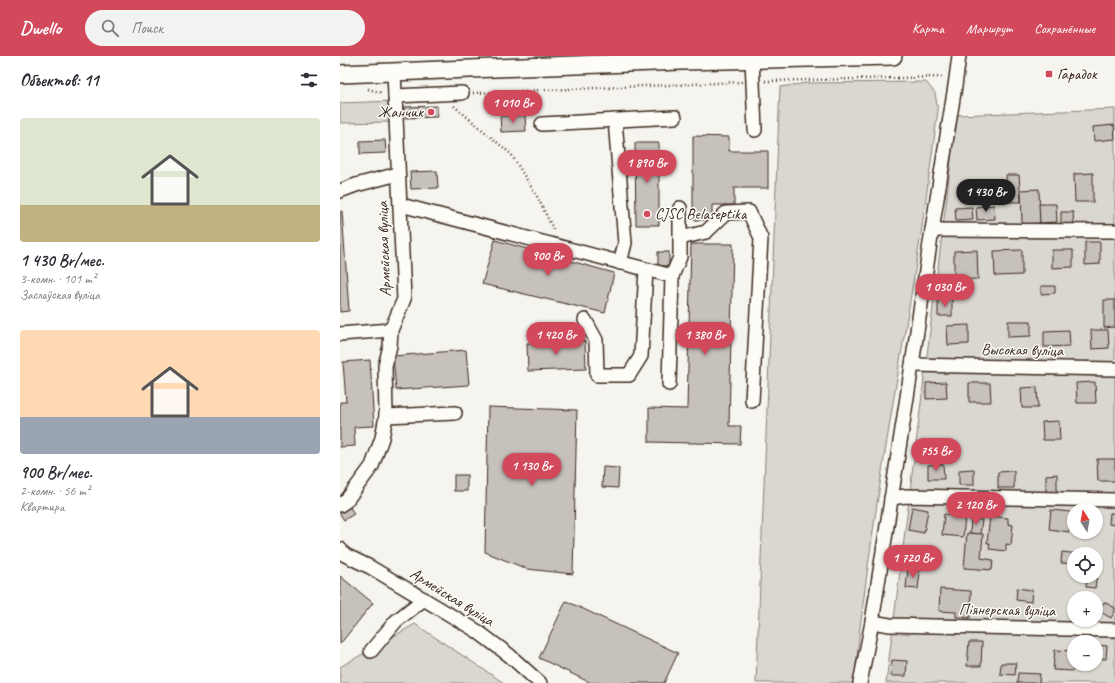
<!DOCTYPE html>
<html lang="ru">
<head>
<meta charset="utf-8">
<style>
  body { margin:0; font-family:Caveat,sans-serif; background:#f2f2f3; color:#2b2b33; height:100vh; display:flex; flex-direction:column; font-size:15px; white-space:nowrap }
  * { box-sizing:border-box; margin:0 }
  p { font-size:13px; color:#7c7c81 }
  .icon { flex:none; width:22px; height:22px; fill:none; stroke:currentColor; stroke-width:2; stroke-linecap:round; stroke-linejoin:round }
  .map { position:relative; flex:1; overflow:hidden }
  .drawer { display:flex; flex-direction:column; background:#fff; width:340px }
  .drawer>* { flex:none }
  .needle { width:26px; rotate:349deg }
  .controls { position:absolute; left:727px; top:447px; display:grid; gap:8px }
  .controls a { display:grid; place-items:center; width:36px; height:36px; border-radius:50%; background:#fff; box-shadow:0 1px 3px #0004; font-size:20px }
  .price { position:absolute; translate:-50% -34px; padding:0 9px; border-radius:14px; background:#d1495b; color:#fff; font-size:13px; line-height:26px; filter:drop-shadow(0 1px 2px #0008) }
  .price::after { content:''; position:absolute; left:50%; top:24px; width:12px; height:9px; margin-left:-6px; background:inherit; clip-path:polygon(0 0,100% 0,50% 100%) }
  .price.current { background:#222; color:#fff }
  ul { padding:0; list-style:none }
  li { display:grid; align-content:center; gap:8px; height:212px; padding:0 20px }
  li span { display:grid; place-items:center; height:124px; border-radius:4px; color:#555 }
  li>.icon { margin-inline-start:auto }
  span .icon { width:72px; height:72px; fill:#fffc; stroke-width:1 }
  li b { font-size:17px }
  h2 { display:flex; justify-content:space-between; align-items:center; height:48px; padding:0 20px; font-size:17px }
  header { display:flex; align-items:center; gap:24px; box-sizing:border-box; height:56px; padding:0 20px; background:#d1495b; color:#fff }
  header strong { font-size:19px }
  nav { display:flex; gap:22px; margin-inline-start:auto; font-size:14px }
  .search { width:280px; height:36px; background:#f2f2f3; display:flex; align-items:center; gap:10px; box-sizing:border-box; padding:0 14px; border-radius:22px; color:#7c7c81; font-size:15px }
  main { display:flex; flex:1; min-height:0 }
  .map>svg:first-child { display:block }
  .green { fill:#dad6d0; stroke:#8a8077; fill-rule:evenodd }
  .building { fill:#c7c1bb; stroke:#3b2a1e }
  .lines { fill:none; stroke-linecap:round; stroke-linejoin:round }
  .minor-casing { stroke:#3b2a1e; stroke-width:16 }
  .major-casing { stroke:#3b2a1e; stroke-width:20 }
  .path { stroke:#3b2a1e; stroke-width:2.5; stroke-dasharray:1 3; stroke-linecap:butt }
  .minor { stroke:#fdfcf7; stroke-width:13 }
  .major { stroke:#fdfcf7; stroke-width:17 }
  .poi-dot { fill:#d1495b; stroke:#fdfcf7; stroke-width:1.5 }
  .labels { text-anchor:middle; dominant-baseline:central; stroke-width:3; stroke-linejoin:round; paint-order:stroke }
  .poi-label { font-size:16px; fill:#3b2a1e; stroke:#fdfcf7; text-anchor:start }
  .street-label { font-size:16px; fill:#3b2a1e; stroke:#fdfcf7 }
</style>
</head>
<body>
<header>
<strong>Dwello</strong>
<div class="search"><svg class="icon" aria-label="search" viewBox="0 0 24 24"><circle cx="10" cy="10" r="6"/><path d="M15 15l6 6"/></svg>Поиск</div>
<nav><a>Карта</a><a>Маршрут</a><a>Сохранённые</a></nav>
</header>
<main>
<section class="drawer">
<h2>Объектов: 11<svg class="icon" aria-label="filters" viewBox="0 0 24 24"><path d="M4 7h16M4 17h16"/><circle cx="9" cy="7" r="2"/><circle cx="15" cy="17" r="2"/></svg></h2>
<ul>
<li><span style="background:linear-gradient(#dfe7d0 70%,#c2b280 0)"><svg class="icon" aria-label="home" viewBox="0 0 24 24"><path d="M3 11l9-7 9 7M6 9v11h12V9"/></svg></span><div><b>1 430 Br/мес.</b><p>3-комн. · 101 m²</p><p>Заслаўская вуліца</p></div></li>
<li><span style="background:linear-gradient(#ffd9b3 70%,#9aa5b1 0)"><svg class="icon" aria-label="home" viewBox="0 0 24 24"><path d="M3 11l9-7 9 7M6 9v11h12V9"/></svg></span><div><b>900 Br/мес.</b><p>2-комн. · 56 m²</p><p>Квартира</p></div></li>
</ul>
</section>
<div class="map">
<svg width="775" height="627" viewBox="0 0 775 627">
  <rect width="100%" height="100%" fill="#f5f4ee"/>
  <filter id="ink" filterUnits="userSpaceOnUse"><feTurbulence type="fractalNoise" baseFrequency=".025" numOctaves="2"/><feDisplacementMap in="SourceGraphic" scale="8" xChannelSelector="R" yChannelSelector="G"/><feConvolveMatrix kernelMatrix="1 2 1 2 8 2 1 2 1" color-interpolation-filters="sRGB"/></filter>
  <g filter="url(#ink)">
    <g class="green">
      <path d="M586,26L595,37L598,55C592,96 587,137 581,178C557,327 529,476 514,627H416L440,31L467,27Z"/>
      <path d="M56,45V66L0,67V47Z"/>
      <path d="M775,53V627H546L607,139L616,59ZM734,454H756V476H734ZM734,498H756V520H734ZM734,542H756V564H734ZM734,586H756V608H734Z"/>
      <path d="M75,568L164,627H0V611Z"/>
    </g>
    <g class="building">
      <path d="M97,50V61L64,62V51Z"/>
      <path d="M185,59L186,75L161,76L160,60Z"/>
      <path d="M774,69L775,83L754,85L753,71Z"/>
      <path d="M353,80L389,81V95H428V132H394V149H372V164H353Z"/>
      <path d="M45,84L46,97L20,98V85Z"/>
      <path d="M295,87H319V169H296Z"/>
      <path d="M97,115L98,132L71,133L70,116Z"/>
      <path d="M753,117V146H735L734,118Z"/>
      <path d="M666,119H679L681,146H668Z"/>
      <path d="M667,126V138L657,139L656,127Z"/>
      <path d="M699,133L700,167L682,168L681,134Z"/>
      <path d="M699,148H716L717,166L700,167Z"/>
      <path d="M654,149L655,163L637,164L636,151Z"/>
      <path d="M632,151L633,164L616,165L615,152Z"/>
      <path d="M2,155L9,255L0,256V156Z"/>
      <path d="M721,156H733L734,171H721Z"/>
      <path d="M155,184L274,217L265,257L142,228Z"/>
      <path d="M745,186H760V208L745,209Z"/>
      <path d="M351,188H393L389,370H401L400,388L309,386V352L347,353Z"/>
      <path d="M637,194L638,223L614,224V195Z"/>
      <path d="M682,194V219L655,220L654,195Z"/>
      <path d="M712,194H733V211L712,212Z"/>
      <rect x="318" y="196" width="11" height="14"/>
      <path d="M701,230H715V237L701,238Z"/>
      <rect x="598" y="243" width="14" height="17"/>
      <path d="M764,244H775V271L764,272Z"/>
      <path d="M668,265H691V280L668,281Z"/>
      <path d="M629,269V288L608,289L607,270Z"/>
      <path d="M729,274L730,290L704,291V275Z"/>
      <path d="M751,274H768L769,292L752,293Z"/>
      <path d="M245,285L246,313L188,315L187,287Z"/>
      <path d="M126,294L129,329L56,334L53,300Z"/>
      <path d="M30,304L34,370L14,371L15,390L0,391V346H6L3,306Z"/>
      <path d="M606,326L607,342L586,343V327Z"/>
      <path d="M755,326L756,347H737L736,327Z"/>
      <path d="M629,327H650L651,346H629Z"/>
      <path d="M697,331L698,352H682L681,332Z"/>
      <path d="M148,351L237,354L233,518L187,513L145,496Z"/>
      <path d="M719,365L720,384H703L702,366Z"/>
      <path d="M757,403H775V425H758Z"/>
      <path d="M603,408L604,423H588V409Z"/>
      <path d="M263,411L279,412L278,432L262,431Z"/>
      <path d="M634,413V429H619V414Z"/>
      <path d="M674,415V432H658V416Z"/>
      <path d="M717,418V436H706V419Z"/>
      <rect x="114" y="419" width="13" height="16"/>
      <path d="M8,448L14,458L4,464L0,458V453Z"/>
      <path d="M572,451L588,454L584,477L568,474Z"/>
      <path d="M711,454L731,456L729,476L709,473Z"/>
      <path d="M770,457H775V469L769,468Z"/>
      <path d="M604,458L625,460L623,481L602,479Z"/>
      <path d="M650,460L668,462V468L673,469L671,489L666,488V495L649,493L650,487H647Z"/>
      <path d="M631,463L642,464L640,478L630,477Z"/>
      <path d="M627,477L643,478L641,502L653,504L652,514L624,512Z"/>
      <path d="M722,496L739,498H734V508L721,507Z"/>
      <path d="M568,513L580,515L578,533L566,532Z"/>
      <path d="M756,517L757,518L755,532L746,531L747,520H756Z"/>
      <path d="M0,520L33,547L0,588Z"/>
      <path d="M677,532L692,534L691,546L676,544Z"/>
      <path d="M600,533L631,535L630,562L616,561V556L599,555Z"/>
      <path d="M226,545L338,597L324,627H251L199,602Z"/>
      <path d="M764,546L775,552V555L771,562L759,555Z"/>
      <path d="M629,586H642L641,610H627Z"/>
      <path d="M756,589L767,590L766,603L756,602Z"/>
      <path d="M715,594L734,595L733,615L713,614Z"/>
      <path d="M552,604L567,605L566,620H551Z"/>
      <path d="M661,607H676L675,619L660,618Z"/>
      <path d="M678,617L700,618L699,627H677Z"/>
    </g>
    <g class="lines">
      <defs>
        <g id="minor">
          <path d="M412,3L415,74"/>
          <path d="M55,40L122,37"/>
          <path d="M275,64L285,187L280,207"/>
          <path d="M202,68L335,61"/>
          <path d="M0,135L16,129L58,118"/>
          <path d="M61,149L332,220L329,328"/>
          <path d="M592,174L775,175"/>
          <path d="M340,182L366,176L386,157L409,156L421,182L412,345"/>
          <path d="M332,220L340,201V152"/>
          <path d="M245,264L256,284L257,319H289L301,300L306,214"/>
          <path d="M0,278L51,274"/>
          <path d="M572,309L775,313"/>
          <path d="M46,360L115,357"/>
          <path d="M551,442L566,440L775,444"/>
          <path d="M0,449L6,445L32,410L42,382L46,360L45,310L50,290L51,274L64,243L54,16"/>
          <path d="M0,493L5,499L30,511L137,575L169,599L200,627"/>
          <path d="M532,566L550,569L775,574"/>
          <path d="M31,595L56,565L84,543"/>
          <path d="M520,627L532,566L572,309L592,174L615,30L619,0"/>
        </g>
        <path id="major" d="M0,18L341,5L553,0"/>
      </defs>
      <use href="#minor" class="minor-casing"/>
      <use href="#major" class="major-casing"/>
      <g class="path">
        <path d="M425,25L604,21"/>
        <path d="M28,33L43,37"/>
        <path d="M133,37L402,26"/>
        <path d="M114,50L171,98L198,142L214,175"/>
      </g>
      <use href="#minor" class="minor"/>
      <use href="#major" class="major"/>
    </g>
  </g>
  <g class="poi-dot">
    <rect x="705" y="14" width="8" height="8" rx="2"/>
    <circle cx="91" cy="56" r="4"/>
    <circle cx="307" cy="158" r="4"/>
  </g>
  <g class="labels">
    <g class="poi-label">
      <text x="717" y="18">Гарадок</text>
      <text x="83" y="56" text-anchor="end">Жанчик</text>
      <text x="315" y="158">CJSC Belaseptika</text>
    </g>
    <g class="street-label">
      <text transform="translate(44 193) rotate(-92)">Армейская вуліца</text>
      <text transform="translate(682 294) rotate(1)">Высокая вуліца</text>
      <text transform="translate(112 541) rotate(32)">Армейская вуліца</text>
      <text transform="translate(667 554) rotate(1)">Піянерская вуліца</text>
    </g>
  </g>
</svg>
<div class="controls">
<a><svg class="needle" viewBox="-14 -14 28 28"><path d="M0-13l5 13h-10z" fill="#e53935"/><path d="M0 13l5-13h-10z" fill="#7c7c81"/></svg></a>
<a><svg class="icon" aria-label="locate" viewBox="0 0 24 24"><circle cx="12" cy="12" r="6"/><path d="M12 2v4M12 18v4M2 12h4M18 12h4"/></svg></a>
<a>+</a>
<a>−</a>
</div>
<b class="price" style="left:173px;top:68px">1 010 Br</b>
<b class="price" style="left:307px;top:128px">1 890 Br</b>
<b class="price current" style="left:646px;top:157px">1 430 Br</b>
<b class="price" style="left:208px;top:221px">900 Br</b>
<b class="price" style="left:605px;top:252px">1 030 Br</b>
<b class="price" style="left:216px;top:300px">1 420 Br</b>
<b class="price" style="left:365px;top:300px">1 380 Br</b>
<b class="price" style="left:596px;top:416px">755 Br</b>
<b class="price" style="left:192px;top:431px">1 130 Br</b>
<b class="price" style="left:636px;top:470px">2 120 Br</b>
<b class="price" style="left:573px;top:523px">1 720 Br</b>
</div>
</main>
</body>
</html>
